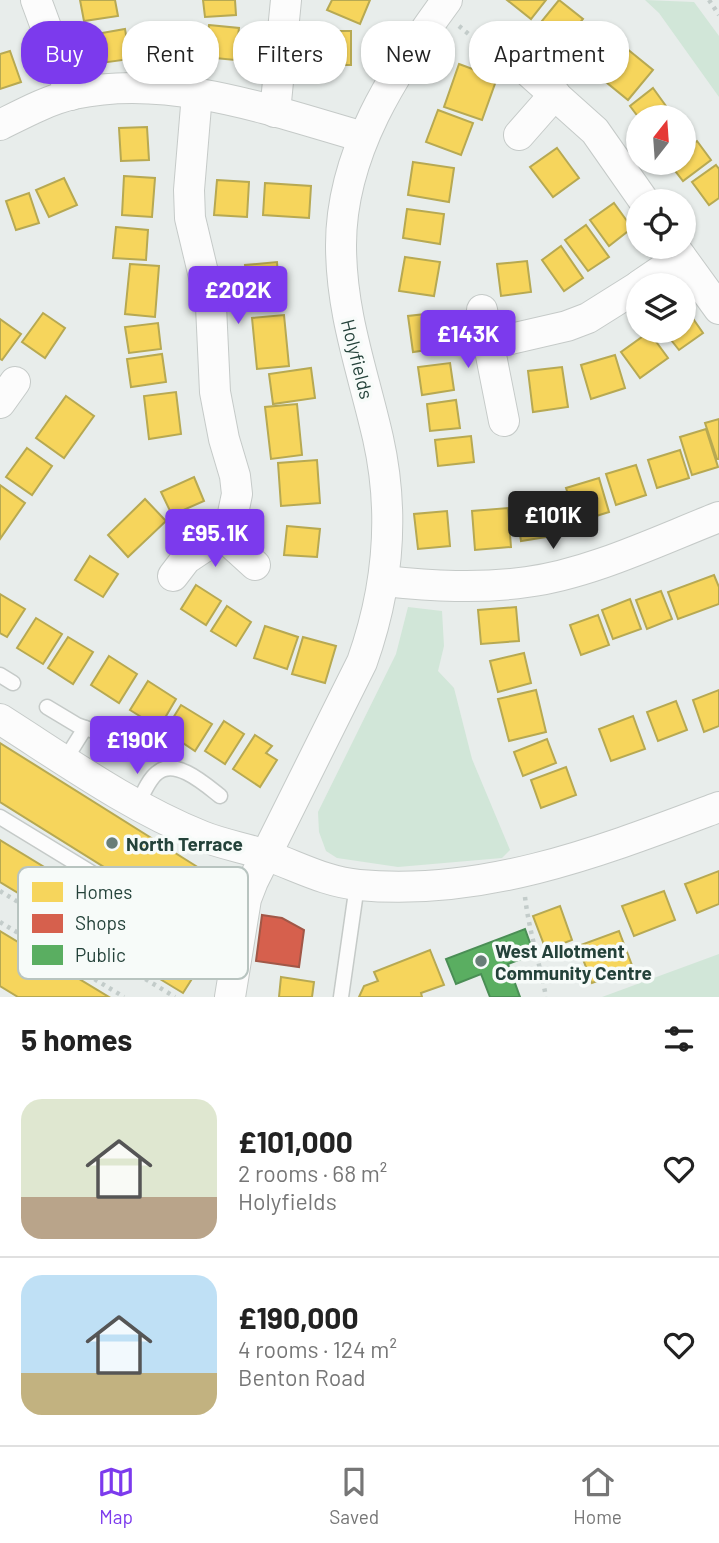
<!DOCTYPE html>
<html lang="en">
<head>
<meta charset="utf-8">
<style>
  body { margin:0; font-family:Barlow,sans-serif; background:#f2f2f2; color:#222; height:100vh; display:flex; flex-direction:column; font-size:26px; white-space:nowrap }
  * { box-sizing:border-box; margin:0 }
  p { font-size:23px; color:#767676 }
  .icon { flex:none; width:38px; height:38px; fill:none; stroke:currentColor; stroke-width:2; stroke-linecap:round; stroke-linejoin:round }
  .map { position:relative; height:997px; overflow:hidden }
  .sheet { display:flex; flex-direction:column; background:#fff; flex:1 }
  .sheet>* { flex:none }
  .top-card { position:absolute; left:21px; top:21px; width:677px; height:63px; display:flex; gap:14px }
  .needle { width:46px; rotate:17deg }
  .tools { position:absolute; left:626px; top:105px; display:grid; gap:14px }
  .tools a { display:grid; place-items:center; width:70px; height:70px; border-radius:50%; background:#fff; box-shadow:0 2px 5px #0004; font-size:35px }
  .price { position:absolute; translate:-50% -60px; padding:0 16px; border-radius:7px; background:#7c3aed; color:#fff; font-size:23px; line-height:46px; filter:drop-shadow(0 2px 4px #0008) }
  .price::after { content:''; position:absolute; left:50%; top:42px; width:21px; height:16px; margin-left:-10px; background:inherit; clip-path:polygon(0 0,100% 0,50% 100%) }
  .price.selected { background:#222; color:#fff }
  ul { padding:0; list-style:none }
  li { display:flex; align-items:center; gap:21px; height:175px; padding:0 21px }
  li+li { border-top:2px solid #e0e0e0 }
  li span { display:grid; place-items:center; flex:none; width:196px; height:140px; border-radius:21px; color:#555 }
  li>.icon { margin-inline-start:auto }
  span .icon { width:84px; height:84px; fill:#fffc; stroke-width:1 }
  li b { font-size:30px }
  h2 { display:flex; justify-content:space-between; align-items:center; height:84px; padding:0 21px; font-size:30px }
  .chip { padding:0 24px; border-radius:28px; background:#fff; box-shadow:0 2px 5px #0004; font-size:24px; line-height:63px }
  .chip.selected { background:#7c3aed; color:#fff }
  .tabs { display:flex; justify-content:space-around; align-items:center; height:98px; border-top:2px solid #e0e0e0; background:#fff; font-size:19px; color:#767676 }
  .tabs a { display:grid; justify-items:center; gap:4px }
  .tabs .selected { color:#7c3aed }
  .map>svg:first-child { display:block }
  .green { fill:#d1e6d8 }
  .homes { fill:#f6d55c; stroke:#b7a952; stroke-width:2 }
  .shops { fill:#d6604d; stroke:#a15747; stroke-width:2 }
  .public { fill:#5aae61; stroke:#4a8e55; stroke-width:2 }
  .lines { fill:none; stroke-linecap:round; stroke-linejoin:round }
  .lane-casing { stroke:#c5cac8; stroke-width:17 }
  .street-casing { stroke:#c5cac8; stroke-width:32 }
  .path { stroke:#c3ccca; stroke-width:4.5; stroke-dasharray:3.5 5; stroke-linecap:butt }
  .lane { stroke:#fcfcfc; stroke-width:14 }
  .street { stroke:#fcfcfc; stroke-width:30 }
  .poi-dot { fill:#697e78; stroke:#f7fbf9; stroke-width:2.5 }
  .labels { text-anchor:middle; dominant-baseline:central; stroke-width:7; stroke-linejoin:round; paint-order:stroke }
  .street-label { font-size:19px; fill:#24423a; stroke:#f7fbf9 }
  .poi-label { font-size:19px; font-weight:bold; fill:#24423a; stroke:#f7fbf9; text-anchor:start }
  .key { fill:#f7fbf9; stroke:#b8c4c0; stroke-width:2 }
  .key-label { font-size:19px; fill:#24423a }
</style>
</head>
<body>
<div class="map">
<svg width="719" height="997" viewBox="0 0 719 997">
  <rect width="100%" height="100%" fill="#e8edeb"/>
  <g class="green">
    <path d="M645,0L694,2L719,36V97L659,13Z"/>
    <path d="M408,607L442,611L444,646L438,671L454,688L472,759L510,850L502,858L398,867L337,858L326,851L319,832L318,812L396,654Z"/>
    <path d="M719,954V997H602Z"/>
  </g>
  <g class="homes">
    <path d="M80,0H115L118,16L84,21Z"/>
    <path d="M203,0H235L236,15L205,17Z"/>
    <path d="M332,0H370L360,24L327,10Z"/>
    <path d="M507,0H546L531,19Z"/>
    <path d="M559,0L583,19L561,46L537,27Z"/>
    <path d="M209,25L239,28L235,60L205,57Z"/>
    <path d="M598,25L620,42L592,76L571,59Z"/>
    <path d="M125,29L130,59L101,63L96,34Z"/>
    <rect x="323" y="31" width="28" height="34"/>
    <path d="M626,48L653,70L628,100L601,78Z"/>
    <path d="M10,51L21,82L0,89V54Z"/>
    <path d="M459,64L497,78L482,120L444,107Z"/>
    <path d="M653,88L671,113L665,117L639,118L630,106Z"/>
    <path d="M438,110L473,123L461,155L426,142Z"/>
    <path d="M147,127L149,160L121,161L119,128Z"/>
    <path d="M697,141L711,160L683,181L669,163H684V150Z"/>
    <path d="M557,148L579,178L553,197L530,167Z"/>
    <path d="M413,162L454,168L449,202L408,195Z"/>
    <path d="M716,165L719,169V198L709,205L692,182Z"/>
    <path d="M124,176L155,178L152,217L122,215Z"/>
    <path d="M64,178L77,205L49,217L36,190Z"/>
    <path d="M217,180L249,182L247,217L214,215Z"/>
    <path d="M265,183L311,186L309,218L263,215Z"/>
    <path d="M29,193L39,223L16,230L6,201Z"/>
    <path d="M614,203L632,228L609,246L590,220Z"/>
    <path d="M407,209L444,214L440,244L403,238Z"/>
    <path d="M586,225L609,257L588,271L565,240Z"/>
    <path d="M116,227L148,230L146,260L113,258Z"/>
    <path d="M561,246L583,278L564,291L542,260Z"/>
    <path d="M405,257L440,262L434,296L399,291Z"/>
    <path d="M527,261L531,292L501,296L497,264Z"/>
    <path d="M277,262L280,303L249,306L245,265Z"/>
    <path d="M130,264L159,266L155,317L125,314Z"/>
    <path d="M687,310L703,333L679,350L664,331H684V312Z"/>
    <path d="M443,312L448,347L413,352L408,316Z"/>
    <path d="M43,313L65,328L45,358L22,342Z"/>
    <path d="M284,315L289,366L257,369L252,318Z"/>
    <path d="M0,319L21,334L2,360L0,359Z"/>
    <path d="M158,323L161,349L129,353L125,327Z"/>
    <path d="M649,332L668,358L640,378L621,352Z"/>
    <path d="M162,354L166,382L131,387L127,359Z"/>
    <path d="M615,355L625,388L591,399L581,365Z"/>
    <path d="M450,363L454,390L422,395L418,367Z"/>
    <path d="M562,367L568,407L533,412L528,371Z"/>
    <path d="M311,368L315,398L273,404L269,374Z"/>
    <path d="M176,392L181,434L149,439L144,396Z"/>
    <path d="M66,396L94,416L64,458L36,438Z"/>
    <path d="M456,400L460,428L430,431L427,404Z"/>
    <path d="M297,404L302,455L271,459L265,407Z"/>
    <path d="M719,419V459H717L705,423Z"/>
    <path d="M706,429L718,467L692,475L680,437Z"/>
    <path d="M471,436L474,462L438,466L435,440Z"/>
    <path d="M27,448L52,466L32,495L6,477Z"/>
    <path d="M680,450L689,478L657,488L648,460Z"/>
    <path d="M317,460L320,503L281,506L278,463Z"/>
    <path d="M636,465L646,495L616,505L606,474Z"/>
    <path d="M194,477L204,501L172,515L161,492Z"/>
    <path d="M599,478L609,512L577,522L566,488Z"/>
    <path d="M0,485L25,503L0,539Z"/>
    <path d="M145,499L166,521L128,557L108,535Z"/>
    <path d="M547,499L553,536L521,541L515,504Z"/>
    <path d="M508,508L511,547L475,550L472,511Z"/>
    <path d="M447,511L450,546L418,549L414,514Z"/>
    <path d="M287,526L320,529L317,557L284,555Z"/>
    <path d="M90,556L118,574L103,597L75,580Z"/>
    <path d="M714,575L719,587V604L678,619L668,592Z"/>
    <path d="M196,585L221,601L206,625L181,609Z"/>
    <path d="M661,591L672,619L647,629L636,600Z"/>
    <path d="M0,594L25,609L7,637L0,633Z"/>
    <path d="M630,599L641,629L613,639L602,610Z"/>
    <path d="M227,606L251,622L236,646L211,631Z"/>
    <path d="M516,607L519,641L481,644L478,610Z"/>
    <path d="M598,615L609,645L581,655L570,625Z"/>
    <path d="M36,618L62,634L43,664L17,648Z"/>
    <path d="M265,626L298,637L287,669L254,658Z"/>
    <path d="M68,637L93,652L73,684L48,668Z"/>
    <path d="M303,637L336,646L325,683L292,674Z"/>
    <path d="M524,653L531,683L498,692L490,661Z"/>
    <path d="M109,656L137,674L119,703L91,685Z"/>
    <path d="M148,681L176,699L159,728L130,710Z"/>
    <path d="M536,690L546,732L509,741L498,699Z"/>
    <path d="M719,690V726L704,732L693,700Z"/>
    <path d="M676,701L687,730L658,741L647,712Z"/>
    <path d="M181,705L212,724L195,751L165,731Z"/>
    <path d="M633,716L645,749L611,761L599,729Z"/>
    <path d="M224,721L244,734L225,764L205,751Z"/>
    <path d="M255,735L272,746L266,753L277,760L260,787L233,769Z"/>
    <path d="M547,739L556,763L523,776L514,752Z"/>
    <path d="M0,743L223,883L197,925L0,802Z"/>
    <path d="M566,767L576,795L541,808L531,780Z"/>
    <path d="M0,840L202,963L183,993L0,882Z"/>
    <path d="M719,871V904L697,913L685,884Z"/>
    <path d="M664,891L675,920L634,936L622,906Z"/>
    <path d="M560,906L572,940L546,950L533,916Z"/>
    <path d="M0,931L109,997H18L0,986Z"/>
    <path d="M619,931L633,968L592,983L578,946Z"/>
    <path d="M430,950L444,985L421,993L422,997H359L364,986L378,981L374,972Z"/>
    <path d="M281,977L314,982L312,997H279Z"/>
  </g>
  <path class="shops" d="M262,915L282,918L304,930L299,967L256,961Z"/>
  <path class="public" d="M525,929L534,954L508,964L520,997H490L481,974L456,984L446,959Z"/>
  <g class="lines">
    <defs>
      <g id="lane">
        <path d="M0,675L13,683"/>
        <path d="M47,707L77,725L130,744"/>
        <path d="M65,760L85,728"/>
        <path d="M137,806C142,796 148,780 157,773C175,757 206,785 220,796"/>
        <path d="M0,817L236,961"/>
        <path d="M341,997L357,885"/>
      </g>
      <g id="street">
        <path d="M36,0L71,95"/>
        <path d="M519,63L595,131L644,201"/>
        <path d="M197,94L189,190L190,218L211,306L215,392L224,439L235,476L237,494L231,523L222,535"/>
        <path d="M275,112L286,0"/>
        <path d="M0,125C24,113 48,100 74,94C169,73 272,111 363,137"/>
        <path d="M519,135L555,94"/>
        <path d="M674,247L719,309"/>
        <path d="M640,285L681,257"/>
        <path d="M482,310L504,421"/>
        <path d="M489,344L567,326L588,318L639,286"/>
        <path d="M0,403L15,382"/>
        <path d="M173,576L186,559L222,535L255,565"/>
        <path d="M384,581C432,586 479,589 527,582C590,574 660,540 719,517"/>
        <path d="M0,719C66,761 130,807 202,836C224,845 247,848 268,856C299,867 326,882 359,885C485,897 604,850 719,807"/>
        <path d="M230,997L246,899L253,881L362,662C388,589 395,514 378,438C363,372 341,314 341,245C341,153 394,72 447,0"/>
      </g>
    </defs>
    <use href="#lane" class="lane-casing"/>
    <use href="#street" class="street-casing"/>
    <g class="path">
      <path d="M709,0L719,15"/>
      <path d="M459,26L495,56"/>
      <path d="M0,891L175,997"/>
      <path d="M525,897C529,931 540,964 546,997"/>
      <path d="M0,922L124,997"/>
    </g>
    <use href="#lane" class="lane"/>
    <use href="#street" class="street"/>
  </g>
  <g class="poi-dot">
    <circle cx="112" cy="843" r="7"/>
    <circle cx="481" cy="961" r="7"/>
  </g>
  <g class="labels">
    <g class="street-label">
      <text transform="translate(358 359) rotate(76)">Holyfields</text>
    </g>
    <g class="poi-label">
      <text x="126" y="843">North Terrace</text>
      <text x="495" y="950">West Allotment<tspan x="495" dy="22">Community Centre</tspan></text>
    </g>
  </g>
  <rect x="18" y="867" width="230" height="112" rx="10" class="key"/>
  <rect x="32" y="882" width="31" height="20" fill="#f6d55c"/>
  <rect x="32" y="914" width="31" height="19" fill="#d6604d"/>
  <rect x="32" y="945" width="31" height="20" fill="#5aae61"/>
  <g class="key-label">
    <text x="75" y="899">Homes</text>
    <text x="75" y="930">Shops</text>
    <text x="75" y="962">Public</text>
  </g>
</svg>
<div class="tools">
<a><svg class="needle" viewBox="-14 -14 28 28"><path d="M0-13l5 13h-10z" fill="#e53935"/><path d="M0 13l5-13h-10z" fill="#767676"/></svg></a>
<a><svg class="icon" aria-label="locate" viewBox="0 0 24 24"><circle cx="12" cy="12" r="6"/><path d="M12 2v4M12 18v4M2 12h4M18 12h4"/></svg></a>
<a><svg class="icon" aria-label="layers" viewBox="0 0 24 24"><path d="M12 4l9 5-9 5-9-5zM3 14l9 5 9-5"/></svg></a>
</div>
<b class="price" style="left:238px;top:326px">£202K</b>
<b class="price" style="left:468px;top:370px">£143K</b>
<b class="price selected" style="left:553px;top:551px">£101K</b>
<b class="price" style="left:215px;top:569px">£95.1K</b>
<b class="price" style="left:137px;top:776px">£190K</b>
<div class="top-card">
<a class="chip selected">Buy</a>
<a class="chip">Rent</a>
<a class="chip">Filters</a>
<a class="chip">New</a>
<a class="chip">Apartment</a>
</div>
</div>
<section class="sheet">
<h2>5 homes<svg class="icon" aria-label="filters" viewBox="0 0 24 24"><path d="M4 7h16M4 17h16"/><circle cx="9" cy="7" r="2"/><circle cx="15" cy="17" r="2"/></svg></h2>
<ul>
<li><span style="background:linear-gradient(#dfe7d0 70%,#b9a48a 0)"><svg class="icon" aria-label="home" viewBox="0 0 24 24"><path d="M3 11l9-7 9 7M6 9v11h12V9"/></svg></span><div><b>£101,000</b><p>2 rooms · 68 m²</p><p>Holyfields</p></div><svg class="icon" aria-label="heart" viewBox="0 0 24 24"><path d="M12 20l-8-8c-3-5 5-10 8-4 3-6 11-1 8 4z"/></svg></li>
<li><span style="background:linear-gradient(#bfe0f5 70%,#c2b280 0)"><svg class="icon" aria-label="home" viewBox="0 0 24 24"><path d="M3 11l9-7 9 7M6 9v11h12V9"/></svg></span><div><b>£190,000</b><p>4 rooms · 124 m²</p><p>Benton Road</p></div><svg class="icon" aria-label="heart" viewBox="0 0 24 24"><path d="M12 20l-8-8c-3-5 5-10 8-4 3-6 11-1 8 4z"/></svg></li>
</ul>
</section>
<nav class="tabs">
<a class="selected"><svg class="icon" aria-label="map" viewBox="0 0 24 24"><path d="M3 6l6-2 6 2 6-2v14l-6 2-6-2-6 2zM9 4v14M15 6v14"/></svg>Map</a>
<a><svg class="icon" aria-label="saved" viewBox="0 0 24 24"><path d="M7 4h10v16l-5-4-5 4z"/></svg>Saved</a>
<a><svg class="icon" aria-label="home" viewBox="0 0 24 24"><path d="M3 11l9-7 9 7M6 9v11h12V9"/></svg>Home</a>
</nav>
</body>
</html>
